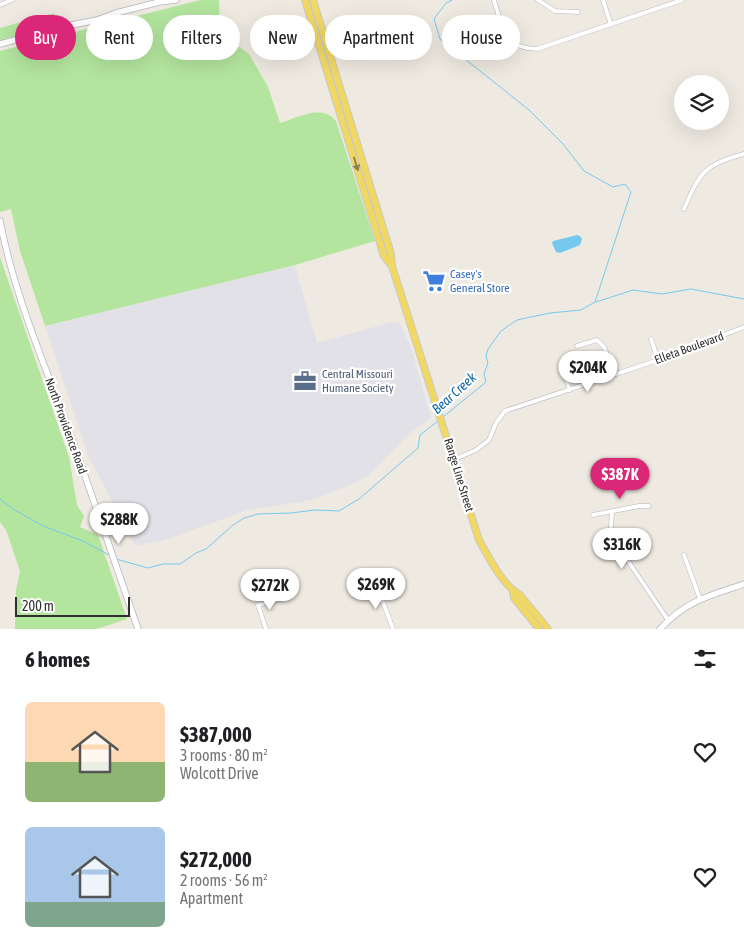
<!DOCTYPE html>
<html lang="en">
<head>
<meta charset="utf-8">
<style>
  body { margin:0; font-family:"Asap Condensed",sans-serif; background:#f6f6f6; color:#202124; height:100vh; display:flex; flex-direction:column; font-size:19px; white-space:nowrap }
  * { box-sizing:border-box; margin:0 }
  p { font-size:16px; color:#757577 }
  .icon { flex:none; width:28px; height:28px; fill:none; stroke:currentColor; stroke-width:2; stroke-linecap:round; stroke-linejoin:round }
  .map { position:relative; height:629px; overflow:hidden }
  .details { display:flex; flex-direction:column; background:#fff; flex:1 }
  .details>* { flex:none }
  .top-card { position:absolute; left:15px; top:15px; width:715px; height:45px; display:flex; gap:10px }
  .fabs { position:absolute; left:674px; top:75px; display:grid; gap:10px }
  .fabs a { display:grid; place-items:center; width:55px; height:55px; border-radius:50%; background:#fff; box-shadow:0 5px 20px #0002; font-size:25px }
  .scale { position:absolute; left:15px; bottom:12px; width:115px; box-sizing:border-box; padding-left:5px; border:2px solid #2e2e2e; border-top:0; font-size:14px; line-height:18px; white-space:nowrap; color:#2e2e2e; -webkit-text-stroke:4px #fff; paint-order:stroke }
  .price { position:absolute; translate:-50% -42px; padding:0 11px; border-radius:18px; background:#fff; color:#222; font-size:16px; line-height:32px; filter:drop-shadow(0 1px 2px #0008) }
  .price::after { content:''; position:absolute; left:50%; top:30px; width:15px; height:11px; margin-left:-8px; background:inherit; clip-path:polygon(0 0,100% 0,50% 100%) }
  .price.selected { background:#db2777; color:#fff }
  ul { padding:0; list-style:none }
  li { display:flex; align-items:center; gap:15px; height:125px; padding:0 25px }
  li span { display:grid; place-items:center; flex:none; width:140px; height:100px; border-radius:8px; color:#555 }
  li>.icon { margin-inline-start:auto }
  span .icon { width:60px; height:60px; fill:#fffc; stroke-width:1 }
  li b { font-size:21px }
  h2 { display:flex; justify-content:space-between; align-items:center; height:60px; padding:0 25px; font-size:21px }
  .pill { padding:0 18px; border-radius:22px; background:#fff; box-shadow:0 5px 20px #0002; font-size:18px; line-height:45px }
  .pill.selected { background:#db2777; color:#fff }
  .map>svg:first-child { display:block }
  .industrial { fill:#e3e1e8 }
  .green { fill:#b3e59e }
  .water { fill:#75c9ef }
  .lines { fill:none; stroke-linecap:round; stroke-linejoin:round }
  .stream { stroke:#75c9ef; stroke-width:1 }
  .street-casing { stroke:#b4b6c1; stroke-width:5 }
  .secondary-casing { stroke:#b4b6c1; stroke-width:7 }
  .primary-casing { stroke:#c9c9c9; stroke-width:8 }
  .street { stroke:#fff; stroke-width:4 }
  .secondary { stroke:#fff; stroke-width:5.5 }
  .primary { stroke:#f1d863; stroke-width:6 }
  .oneway { fill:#908348 }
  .labels { text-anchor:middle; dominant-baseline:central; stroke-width:4.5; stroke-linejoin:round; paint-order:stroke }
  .shop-label { font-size:12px; fill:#366cbe; stroke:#fff; text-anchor:start }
  .street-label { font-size:12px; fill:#2e2e2e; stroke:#fff }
  .service-label { font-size:12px; fill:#4e5e75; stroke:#fff; text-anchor:start }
  .water-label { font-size:14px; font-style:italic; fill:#0e67a2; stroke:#fff }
</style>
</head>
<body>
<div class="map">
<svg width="744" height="629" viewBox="0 0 744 629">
  <rect width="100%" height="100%" fill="#efeae1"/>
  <path class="industrial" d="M295,265L317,343L392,322H398L401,325L411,347L431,418L410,433L368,476L350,485L316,499L301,502L248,510L165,540L135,546L87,453L45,326Z"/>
  <g class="green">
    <path d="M200,0H219L220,33L249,54L268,87L280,123C297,118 322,103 336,121L375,241L295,265L45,326L20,251L11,209L0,212V51Z"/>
    <path d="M54,13L58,25L0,40V28Z"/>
    <path d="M0,257L69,457L77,505L84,516L80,527L98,535L127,619L97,629H15L16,590L20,571L6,530L0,522Z"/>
  </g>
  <path class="water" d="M577,235L580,236L582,239L580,245L560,253L556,252L552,243L553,241Z"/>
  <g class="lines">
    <g class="stream">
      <path d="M596,302L633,290L662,294L691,289L744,299"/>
      <path d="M443,417L486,382L484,374L488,363L486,356L488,349L501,331L517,320L550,313L581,310L595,302L631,192L625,184L613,187L584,171L563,144L529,110L440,39L434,19L446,3L452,0"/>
      <path d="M0,499L13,509L43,526L83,541L111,556"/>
      <path d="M116,559L148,568L163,564H180L196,553L206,549L233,525L244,518L258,514L291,513L315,510L339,511L359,499L418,448L420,435L438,421"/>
    </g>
    <defs>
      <g id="street">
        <path d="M494,0C502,26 504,49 537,49L682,0"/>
        <path d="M538,0L555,11L578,12"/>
        <path d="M603,0L611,25"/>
        <path d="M0,5L12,0"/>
        <path d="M684,209C700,172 704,165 744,154"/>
        <path d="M651,339L658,360"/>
        <path d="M577,346L597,340L604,347L615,374"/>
        <path d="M562,367L570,390"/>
        <path d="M453,460L476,450L489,440L496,423L505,411L658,360L744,327"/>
        <path d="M612,512L610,544L616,553L628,561L668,620"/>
        <path d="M593,515L639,506H649"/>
        <path d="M684,555L700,599"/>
        <path d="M377,586L393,629"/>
        <path d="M266,629L258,605L284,598"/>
      </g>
      <g id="secondary">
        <path d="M0,44L66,26L97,20L116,13L159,2L176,0"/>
        <path d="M0,221C15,299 48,372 75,447C96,507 117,568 138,629"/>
        <path d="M660,629C687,600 709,596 744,584"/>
      </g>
      <g id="primary">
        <path d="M305,0L384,256L391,265"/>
        <path d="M313,0L391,254L392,266L479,540C488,556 503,586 519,594L548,629"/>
        <path d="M513,591L514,598L539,629"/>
      </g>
    </defs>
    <use href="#street" class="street-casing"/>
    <use href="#secondary" class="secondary-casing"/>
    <use href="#primary" class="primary-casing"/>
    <use href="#street" class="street"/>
    <use href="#secondary" class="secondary"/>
    <use href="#primary" class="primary"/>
  </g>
  <defs><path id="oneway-solid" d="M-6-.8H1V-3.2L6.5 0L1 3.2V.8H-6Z" transform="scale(1.25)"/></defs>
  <use class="oneway" href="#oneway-solid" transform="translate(356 164) rotate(73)"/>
  <defs>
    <symbol id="supermarket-bare" viewBox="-9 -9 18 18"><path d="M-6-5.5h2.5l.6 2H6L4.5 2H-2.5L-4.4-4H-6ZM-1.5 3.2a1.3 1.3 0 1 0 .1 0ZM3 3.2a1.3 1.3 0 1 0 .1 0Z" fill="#3f7fe0" stroke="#fff" stroke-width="2.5" paint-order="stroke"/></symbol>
    <symbol id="office-bare" viewBox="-9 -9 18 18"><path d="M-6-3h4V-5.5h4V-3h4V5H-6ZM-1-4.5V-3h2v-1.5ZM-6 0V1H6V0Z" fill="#5c6f8a" stroke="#fff" stroke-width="2.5" paint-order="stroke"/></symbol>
  </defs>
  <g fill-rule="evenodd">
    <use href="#supermarket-bare" x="418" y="265" width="32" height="32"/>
    <use href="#office-bare" x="289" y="365" width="32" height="32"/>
  </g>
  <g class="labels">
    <g class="shop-label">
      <text x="450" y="274">Casey's<tspan x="450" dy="14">General Store</tspan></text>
    </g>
    <g class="street-label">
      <text transform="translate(689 348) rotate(-20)">Elleta Boulevard</text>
      <text transform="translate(66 426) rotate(70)">North Providence Road</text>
      <text transform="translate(459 475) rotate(73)">Range Line Street</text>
    </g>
    <g class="service-label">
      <text x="322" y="374">Central Missouri<tspan x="322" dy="14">Humane Society</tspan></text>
    </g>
    <g class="water-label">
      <text transform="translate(454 393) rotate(-42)">Bear Creek</text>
    </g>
  </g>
</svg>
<div class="fabs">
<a><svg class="icon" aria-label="layers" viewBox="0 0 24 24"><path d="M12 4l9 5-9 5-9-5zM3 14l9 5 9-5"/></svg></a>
</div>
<div class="scale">200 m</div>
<b class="price" style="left:588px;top:393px">$204K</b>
<b class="price selected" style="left:620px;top:500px">$387K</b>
<b class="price" style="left:119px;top:545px">$288K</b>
<b class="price" style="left:622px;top:570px">$316K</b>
<b class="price" style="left:376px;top:610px">$269K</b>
<b class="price" style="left:270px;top:611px">$272K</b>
<div class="top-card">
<a class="pill selected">Buy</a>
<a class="pill">Rent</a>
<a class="pill">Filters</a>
<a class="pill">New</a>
<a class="pill">Apartment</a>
<a class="pill">House</a>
</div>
</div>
<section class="details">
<h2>6 homes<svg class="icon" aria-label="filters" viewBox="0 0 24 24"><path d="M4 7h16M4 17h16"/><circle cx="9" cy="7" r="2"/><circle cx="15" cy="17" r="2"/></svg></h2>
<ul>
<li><span style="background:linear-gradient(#ffd9b3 60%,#8fb573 0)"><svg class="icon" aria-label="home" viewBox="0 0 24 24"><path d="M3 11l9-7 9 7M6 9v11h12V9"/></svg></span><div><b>$387,000</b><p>3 rooms · 80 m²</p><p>Wolcott Drive</p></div><svg class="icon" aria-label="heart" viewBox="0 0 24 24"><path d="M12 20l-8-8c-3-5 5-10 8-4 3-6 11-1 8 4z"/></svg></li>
<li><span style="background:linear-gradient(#a9c7e8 75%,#7fa58c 0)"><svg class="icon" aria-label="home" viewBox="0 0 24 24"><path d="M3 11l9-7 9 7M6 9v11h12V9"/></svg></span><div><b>$272,000</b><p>2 rooms · 56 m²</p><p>Apartment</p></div><svg class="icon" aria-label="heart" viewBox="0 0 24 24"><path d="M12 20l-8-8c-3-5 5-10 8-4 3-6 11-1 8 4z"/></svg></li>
</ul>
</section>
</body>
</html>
